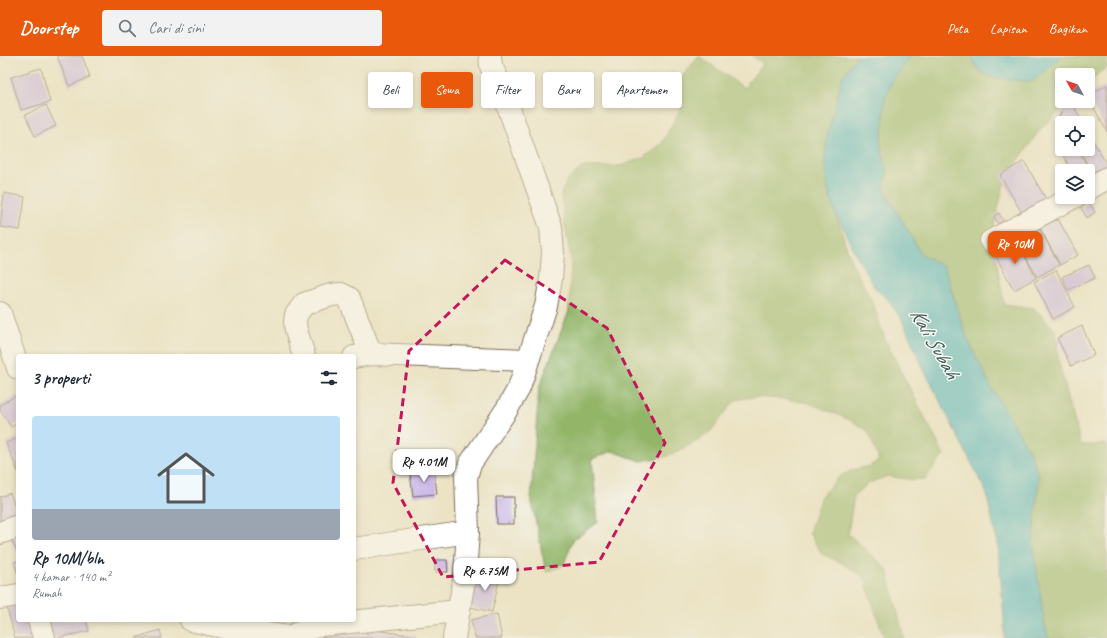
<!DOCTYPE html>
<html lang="id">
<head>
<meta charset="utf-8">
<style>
  body { margin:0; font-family:Caveat,sans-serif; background:#f2f2f3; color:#1f2937; height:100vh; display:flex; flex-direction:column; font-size:15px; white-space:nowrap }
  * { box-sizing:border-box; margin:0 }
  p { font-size:13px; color:#747a83 }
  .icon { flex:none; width:22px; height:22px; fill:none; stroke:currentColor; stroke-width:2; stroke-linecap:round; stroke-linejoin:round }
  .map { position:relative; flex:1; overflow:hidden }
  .panel { position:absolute; left:16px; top:298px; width:340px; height:268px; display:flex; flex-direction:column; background:#fff; border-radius:4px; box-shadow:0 2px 6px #0003 }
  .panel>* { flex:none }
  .guide { position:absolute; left:368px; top:16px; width:380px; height:36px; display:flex; gap:8px }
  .needle { width:26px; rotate:310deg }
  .fabs { position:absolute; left:1055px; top:12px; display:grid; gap:8px }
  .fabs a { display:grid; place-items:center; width:40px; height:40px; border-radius:4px; background:#fff; box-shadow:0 2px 6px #0003; font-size:20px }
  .price { position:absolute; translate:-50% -34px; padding:0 9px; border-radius:8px; background:#fff; color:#222; font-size:13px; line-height:26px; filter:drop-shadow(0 1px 2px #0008) }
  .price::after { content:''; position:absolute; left:50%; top:24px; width:12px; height:9px; margin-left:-6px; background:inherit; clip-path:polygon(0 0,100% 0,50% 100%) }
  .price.selected { background:#ea580c; color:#fff }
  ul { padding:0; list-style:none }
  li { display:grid; align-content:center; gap:8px; height:212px; padding:0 16px }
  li+li { border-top:1px solid #e0e1e3 }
  li span { display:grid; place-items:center; height:124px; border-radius:4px; color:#555 }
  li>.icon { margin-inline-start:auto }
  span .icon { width:72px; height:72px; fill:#fffc; stroke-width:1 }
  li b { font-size:17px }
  h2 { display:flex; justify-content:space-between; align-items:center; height:48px; padding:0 16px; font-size:17px }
  .pill { padding:0 14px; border-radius:4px; background:#fff; box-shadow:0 2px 6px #0003; font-size:14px; line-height:36px }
  .pill.selected { background:#ea580c; color:#fff }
  header { display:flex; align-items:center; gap:24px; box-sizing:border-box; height:56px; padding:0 20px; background:#ea580c; color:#fff }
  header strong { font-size:19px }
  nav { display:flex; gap:22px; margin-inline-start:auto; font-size:14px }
  .search { width:280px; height:36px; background:#f2f2f3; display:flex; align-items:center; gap:10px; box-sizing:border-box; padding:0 14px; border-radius:4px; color:#747a83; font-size:15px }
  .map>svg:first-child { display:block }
  .forest { fill:#93b568; stroke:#677043 }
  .water { fill:#47b3c3; stroke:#416e70 }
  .building { fill:#c2ace5 }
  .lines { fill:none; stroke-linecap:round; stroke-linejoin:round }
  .minor-casing { stroke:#796b58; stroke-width:24 }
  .minor { stroke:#fff; stroke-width:22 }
  .marked { fill:none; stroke:#c2185b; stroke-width:3; stroke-dasharray:8 5; stroke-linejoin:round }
  .labels { text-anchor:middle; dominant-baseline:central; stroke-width:3; stroke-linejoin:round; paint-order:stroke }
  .water-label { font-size:21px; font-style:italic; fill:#3f5a58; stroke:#f6f6f2 }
</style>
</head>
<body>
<header>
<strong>Doorstep</strong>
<div class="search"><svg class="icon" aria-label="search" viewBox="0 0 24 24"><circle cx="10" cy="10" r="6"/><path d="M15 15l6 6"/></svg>Cari di sini</div>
<nav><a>Peta</a><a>Lapisan</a><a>Bagikan</a></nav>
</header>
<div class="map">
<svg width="1107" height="582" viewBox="0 0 1107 582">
  <rect width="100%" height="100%" fill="#f6f6f2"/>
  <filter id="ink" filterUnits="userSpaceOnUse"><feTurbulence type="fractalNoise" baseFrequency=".025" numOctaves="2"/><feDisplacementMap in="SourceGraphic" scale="8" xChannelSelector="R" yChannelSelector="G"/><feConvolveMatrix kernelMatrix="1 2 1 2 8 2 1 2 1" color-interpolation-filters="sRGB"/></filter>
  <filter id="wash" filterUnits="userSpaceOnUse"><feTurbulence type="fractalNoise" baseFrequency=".012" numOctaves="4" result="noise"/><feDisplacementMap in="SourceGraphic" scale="16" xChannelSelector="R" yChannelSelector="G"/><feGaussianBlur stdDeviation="0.9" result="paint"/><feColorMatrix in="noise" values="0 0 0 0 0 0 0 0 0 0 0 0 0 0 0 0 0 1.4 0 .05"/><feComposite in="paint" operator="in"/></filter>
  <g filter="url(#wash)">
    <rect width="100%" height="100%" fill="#ece3c5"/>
    <g class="forest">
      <path d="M699,0L744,32L763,7L752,0H857L842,22L827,81L825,107L828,134L852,208L873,247L886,286L944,399L925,423L913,424L888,420L869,427L854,439L848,478L887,513L904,582H884L864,521L840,506L822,498L809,477L821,440L839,421L852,414L870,410L879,404L868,375L850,364L809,347L782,343L755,341L735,344L711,375L692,388L665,401L641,405L612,395L592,403L598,466L573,484L563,510L546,516L531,442L539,332L569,255L571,202L565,170L561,137L567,125L582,111L620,110L643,102L662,87L682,50L680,23Z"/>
      <path d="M911,0H972L973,5L1033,25L1062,0H1107V12L1100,16L1088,28V19H1062V45H1070L1039,75L1005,124L992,178L1004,248L1034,252L1056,275L1059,307L1081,389L1107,388V582H1048L1044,565L1033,487L1039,421L1029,394L990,329L966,280L944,212L920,197L908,174L889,143L884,131L887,116L880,86L883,72L885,42L892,25Z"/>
    </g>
    <g class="water">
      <path d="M857,0H911L892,25L885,42L883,72L880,86L887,116L884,131L889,143L908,174L920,197L944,211L966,280L990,329L1029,394L1039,421L1033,487L1044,565L1048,582H1004V563L998,491L986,436L924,314L902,264L887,243L874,231L855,197L834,154L828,134L825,107L827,81L842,22Z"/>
      <path d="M972,0H1062L1033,25C1014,24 974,26 972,0Z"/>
    </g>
    <g id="blocks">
      <g class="building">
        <path d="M57,0H82L90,21L69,30Z"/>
        <path d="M41,12L50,46L21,54L11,21Z"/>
        <path d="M1107,29V76L1088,41V39Z"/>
        <path d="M1067,45H1071L1083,67H1062V70L1058,63Z"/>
        <path d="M46,49L56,70L35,80L25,59Z"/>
        <path d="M1088,76L1107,109V113L1094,120L1079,93H1088Z"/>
        <path d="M1062,86V93H1078L1093,120L1088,123V115H1072L1057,89Z"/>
        <path d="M1024,105L1047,145L1023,159L1000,119Z"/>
        <path d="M4,137L25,141L20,174L0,171Z"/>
        <path d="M1089,146L1095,156L1087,162L1081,152Z"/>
        <path d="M999,157L1003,165L998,168L994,160Z"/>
        <path d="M1058,163L1078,199L1060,209L1040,172Z"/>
        <path d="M1040,173L1059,209L1037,221L1017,184Z"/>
        <path d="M1017,185L1036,222L1014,234L994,197Z"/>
        <path d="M1089,209L1095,222L1068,234L1062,221Z"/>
        <path d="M1056,214L1075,251L1053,263L1034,226Z"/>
        <path d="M1082,270L1094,299L1071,310L1057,282Z"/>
        <path d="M17,339L18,341V367L11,371L0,354V349Z"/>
        <path d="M18,382V416L6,387Z"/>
        <path d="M434,413L437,438L413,440L410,417Z"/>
        <path d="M10,437L18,459L0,472V441Z"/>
        <path d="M496,441H514V468H497Z"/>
        <path d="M18,475V497L9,480Z"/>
        <path d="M435,504H447L448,516H435Z"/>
        <path d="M18,505V519L14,506Z"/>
        <path d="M478,515L500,520L492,556L470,551Z"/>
        <path d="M18,549V564H33L38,582H15L7,552Z"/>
        <path d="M497,558L502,582H475L471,564Z"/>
        <path d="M46,564H86L89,575L56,582H50Z"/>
        <path d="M333,573L367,578L368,573L416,580V582H304Z"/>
        <path d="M160,574L162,582H135Z"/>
      </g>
    </g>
  </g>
  <g filter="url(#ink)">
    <use href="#blocks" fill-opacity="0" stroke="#796b58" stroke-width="1"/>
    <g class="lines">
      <defs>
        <g id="minor">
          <path d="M1088,133L1107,122"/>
          <path d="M991,185L1074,141"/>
          <path d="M0,257L18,312"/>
          <path d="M304,300L296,274L295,266L296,259L304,248L331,239L341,238L349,242L371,298"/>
          <path d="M354,301L371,298L527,304"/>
          <path d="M0,477L18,470"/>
          <path d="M354,493L468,476"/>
          <path d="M0,542L18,539"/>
          <path d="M39,564L44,582"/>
          <path d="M191,564L236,574L289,581"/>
          <path d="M288,582L304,574L321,569L459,555"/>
          <path d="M454,582L465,518L468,476L466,421L470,408L507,353L519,332L546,250L551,223L553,197L551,171L501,30L491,10L490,0"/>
        </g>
      </defs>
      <use href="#minor" class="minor-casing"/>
      <use href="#minor" class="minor"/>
    </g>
  </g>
  <path d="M0 0H1107V582H0ZM505,204L607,272L665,387L599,506L443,521L393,427L409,295Z" fill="#ece3c5" fill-opacity=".55" fill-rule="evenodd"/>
  <path class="marked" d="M505,204L607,272L665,387L599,506L443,521L393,427L409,295Z"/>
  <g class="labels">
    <g class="water-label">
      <text transform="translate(935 287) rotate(60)">Kali Subah</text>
    </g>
  </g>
</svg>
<div class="fabs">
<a><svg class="needle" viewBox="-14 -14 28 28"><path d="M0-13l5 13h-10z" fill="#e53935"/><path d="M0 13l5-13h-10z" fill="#747a83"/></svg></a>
<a><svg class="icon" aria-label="locate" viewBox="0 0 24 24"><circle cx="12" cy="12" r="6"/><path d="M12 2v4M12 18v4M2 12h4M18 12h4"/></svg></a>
<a><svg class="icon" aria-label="layers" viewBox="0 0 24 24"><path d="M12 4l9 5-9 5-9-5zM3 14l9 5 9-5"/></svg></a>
</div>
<b class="price selected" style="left:1015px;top:209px">Rp 10M</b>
<b class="price" style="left:424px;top:427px">Rp 4.01M</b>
<b class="price" style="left:485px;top:536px">Rp 6.75M</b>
<div class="guide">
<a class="pill">Beli</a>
<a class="pill selected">Sewa</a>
<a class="pill">Filter</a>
<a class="pill">Baru</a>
<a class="pill">Apartemen</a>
</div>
<section class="panel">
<h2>3 properti<svg class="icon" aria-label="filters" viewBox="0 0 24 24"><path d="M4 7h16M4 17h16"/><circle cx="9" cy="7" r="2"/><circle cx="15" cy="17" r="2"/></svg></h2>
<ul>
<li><span style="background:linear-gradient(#bfe0f5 75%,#9aa5b1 0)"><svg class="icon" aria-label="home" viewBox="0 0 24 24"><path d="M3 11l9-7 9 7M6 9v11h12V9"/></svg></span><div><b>Rp 10M/bln</b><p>4 kamar · 140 m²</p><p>Rumah</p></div></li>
</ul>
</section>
</div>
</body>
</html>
